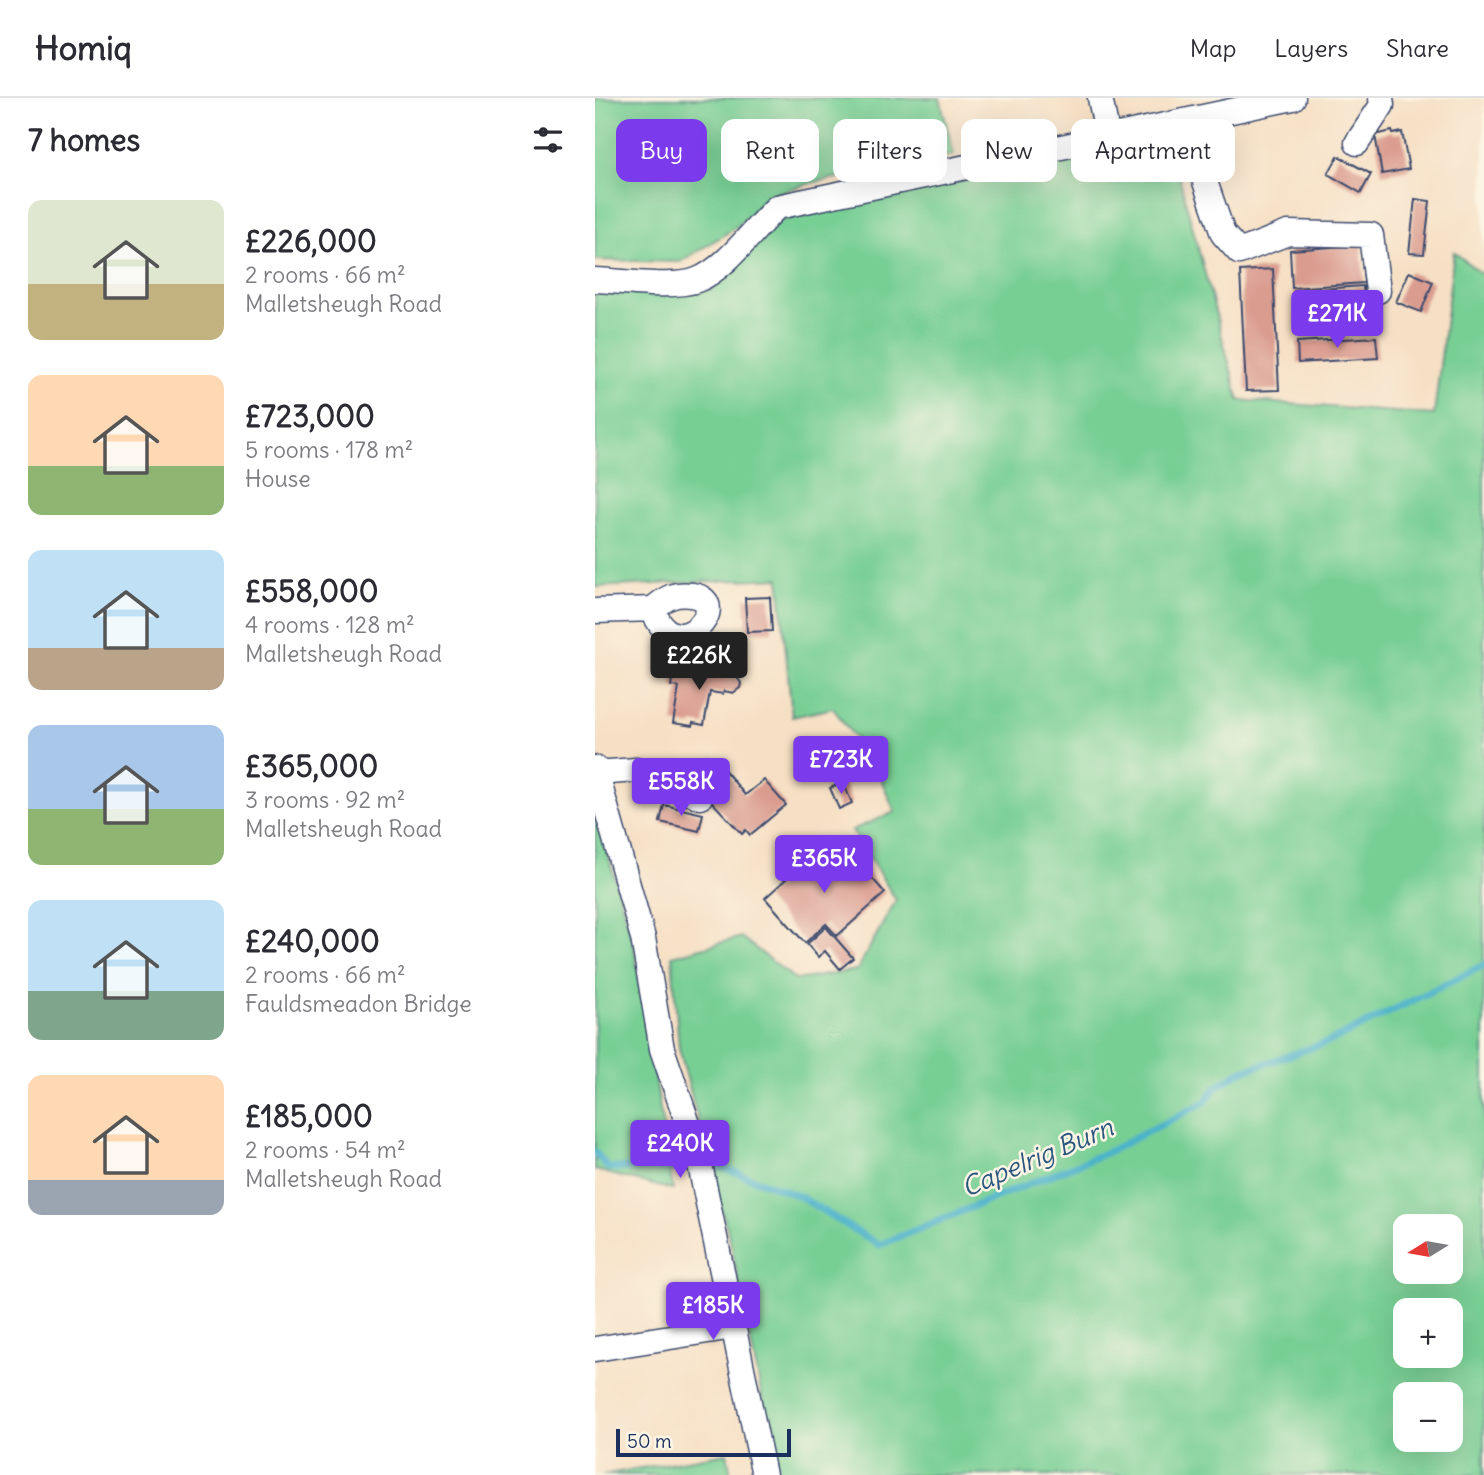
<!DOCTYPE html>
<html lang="en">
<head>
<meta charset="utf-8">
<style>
  body { margin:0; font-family:Delius,sans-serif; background:#f7f7f7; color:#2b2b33; height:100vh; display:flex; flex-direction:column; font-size:26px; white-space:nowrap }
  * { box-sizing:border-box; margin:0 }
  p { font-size:23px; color:#7c7c81 }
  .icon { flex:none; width:38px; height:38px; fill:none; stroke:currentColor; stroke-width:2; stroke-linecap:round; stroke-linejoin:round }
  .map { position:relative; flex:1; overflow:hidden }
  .sheet { display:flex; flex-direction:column; background:#fff; width:595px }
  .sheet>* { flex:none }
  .top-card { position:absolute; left:21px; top:21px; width:665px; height:63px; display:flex; gap:14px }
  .needle { width:46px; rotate:259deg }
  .tools { position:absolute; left:798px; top:1116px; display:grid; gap:14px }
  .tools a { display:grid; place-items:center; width:70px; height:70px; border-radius:14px; background:#fff; box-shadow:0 7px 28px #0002; font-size:35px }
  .scale { position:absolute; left:21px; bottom:18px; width:175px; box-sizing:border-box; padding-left:7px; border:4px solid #1b2f5e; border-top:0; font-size:19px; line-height:24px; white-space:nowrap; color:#1b2f5e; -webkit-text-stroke:5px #fcf5e5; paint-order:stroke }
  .price { position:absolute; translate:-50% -60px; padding:0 16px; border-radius:7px; background:#7c3aed; color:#fff; font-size:23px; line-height:46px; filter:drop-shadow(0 2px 4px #0008) }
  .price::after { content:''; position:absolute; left:50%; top:42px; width:21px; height:16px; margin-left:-10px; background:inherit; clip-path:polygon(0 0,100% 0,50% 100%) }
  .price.selected { background:#222; color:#fff }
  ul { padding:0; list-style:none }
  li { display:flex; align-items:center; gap:21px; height:175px; padding:0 28px }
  li span { display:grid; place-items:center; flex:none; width:196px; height:140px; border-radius:14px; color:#555 }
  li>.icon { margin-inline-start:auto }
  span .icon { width:84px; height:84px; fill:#fffc; stroke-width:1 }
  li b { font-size:30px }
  h2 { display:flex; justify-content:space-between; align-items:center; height:84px; padding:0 28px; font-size:30px }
  .tag { padding:0 24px; border-radius:14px; background:#fff; box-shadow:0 7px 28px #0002; font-size:24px; line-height:63px }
  .tag.selected { background:#7c3aed; color:#fff }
  header { display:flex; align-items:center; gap:42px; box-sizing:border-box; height:98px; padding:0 35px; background:#fff; border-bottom:2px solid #e1e1e2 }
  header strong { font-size:33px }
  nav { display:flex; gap:38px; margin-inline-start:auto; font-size:24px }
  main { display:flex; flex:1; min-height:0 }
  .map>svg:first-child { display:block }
  .green { fill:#78cf94; stroke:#4a7f79; stroke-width:2; fill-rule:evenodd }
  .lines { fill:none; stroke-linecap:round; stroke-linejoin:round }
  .stream { stroke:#4cb2cb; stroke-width:7 }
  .building { fill:#da9c8f }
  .minor-casing { stroke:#3c4a6d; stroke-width:27 }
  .minor { stroke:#fff; stroke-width:24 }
  .labels { text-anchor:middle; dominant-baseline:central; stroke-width:5; stroke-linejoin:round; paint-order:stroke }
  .water-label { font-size:26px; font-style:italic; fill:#2a567f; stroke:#fcf5e5 }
</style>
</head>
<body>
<header>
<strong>Homiq</strong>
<nav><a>Map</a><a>Layers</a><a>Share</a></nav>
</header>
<main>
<section class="sheet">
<h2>7 homes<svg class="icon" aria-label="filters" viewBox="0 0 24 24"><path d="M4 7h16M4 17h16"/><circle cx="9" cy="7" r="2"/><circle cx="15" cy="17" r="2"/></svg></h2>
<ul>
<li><span style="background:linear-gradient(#dfe7d0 60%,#c2b280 0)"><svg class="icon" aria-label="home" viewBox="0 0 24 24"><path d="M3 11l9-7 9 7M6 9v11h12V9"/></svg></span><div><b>£226,000</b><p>2 rooms · 66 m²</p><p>Malletsheugh Road</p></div></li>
<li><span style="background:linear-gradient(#ffd9b3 65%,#8fb573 0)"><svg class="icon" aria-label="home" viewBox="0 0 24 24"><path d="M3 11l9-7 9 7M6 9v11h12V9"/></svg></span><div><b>£723,000</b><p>5 rooms · 178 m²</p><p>House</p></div></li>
<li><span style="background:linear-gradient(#bfe0f5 70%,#b9a48a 0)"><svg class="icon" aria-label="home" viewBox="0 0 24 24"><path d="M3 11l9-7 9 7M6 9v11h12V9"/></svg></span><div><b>£558,000</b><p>4 rooms · 128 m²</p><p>Malletsheugh Road</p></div></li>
<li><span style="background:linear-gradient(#a9c7e8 60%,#8fb573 0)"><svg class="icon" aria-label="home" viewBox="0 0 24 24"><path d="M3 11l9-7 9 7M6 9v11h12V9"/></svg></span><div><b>£365,000</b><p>3 rooms · 92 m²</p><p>Malletsheugh Road</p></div></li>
<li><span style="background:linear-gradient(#bfe0f5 65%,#7fa58c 0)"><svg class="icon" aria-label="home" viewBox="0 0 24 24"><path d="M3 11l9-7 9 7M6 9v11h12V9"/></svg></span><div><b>£240,000</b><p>2 rooms · 66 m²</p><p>Fauldsmeadon Bridge</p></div></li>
<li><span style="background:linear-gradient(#ffd9b3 75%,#9aa5b1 0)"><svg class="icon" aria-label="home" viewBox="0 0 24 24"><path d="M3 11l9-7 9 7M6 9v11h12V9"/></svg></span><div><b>£185,000</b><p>2 rooms · 54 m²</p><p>Malletsheugh Road</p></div></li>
</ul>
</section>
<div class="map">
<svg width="889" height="1377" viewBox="0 0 889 1377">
  <rect width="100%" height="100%" fill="#fcf5e5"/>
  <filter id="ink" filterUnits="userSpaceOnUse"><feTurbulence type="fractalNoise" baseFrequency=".0143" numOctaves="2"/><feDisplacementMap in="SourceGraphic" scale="14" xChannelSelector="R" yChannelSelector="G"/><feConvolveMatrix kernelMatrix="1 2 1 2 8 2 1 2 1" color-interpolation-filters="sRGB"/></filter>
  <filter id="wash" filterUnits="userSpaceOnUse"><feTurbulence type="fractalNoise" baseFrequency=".00686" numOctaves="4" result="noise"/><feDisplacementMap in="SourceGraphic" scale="28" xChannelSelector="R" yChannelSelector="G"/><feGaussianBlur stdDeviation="1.57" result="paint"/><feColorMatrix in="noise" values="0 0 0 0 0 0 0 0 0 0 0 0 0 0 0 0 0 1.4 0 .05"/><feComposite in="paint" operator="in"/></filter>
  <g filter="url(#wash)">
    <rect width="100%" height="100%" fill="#f6e0c5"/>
    <g class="green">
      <path d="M0,0H345L359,57L220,84L178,96L140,130L85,164L0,162Z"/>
      <path d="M573,38L644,302L839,317L859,154L889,178V1377H183L136,1146L84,950L77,858L146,839L201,882L262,872L301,802L257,732L300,714L280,667L238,610L197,619L184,480L0,489V192H116L179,124ZM810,1129H856V1174H810ZM810,1213H856V1258H810ZM810,1297H856V1342H810Z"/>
      <path d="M0,711L39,848L78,1092L0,1072Z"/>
      <path d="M132,1355L136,1377H7Z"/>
    </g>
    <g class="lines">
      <path class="stream" d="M0,1054L13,1070H129L204,1098L284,1147L513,1054L610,1004L621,989L645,974L736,943L889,867"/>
    </g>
    <g id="blocks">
      <g class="building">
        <path d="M797,33L798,36L807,34L814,71L787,76L780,37Z"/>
        <path d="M743,58L776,76L766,95L733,76Z"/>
        <path d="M820,101L835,103L829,156L814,155Z"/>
        <path d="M766,147L769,185L697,190L695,152Z"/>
        <path d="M678,171L684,292L651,293L645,173Z"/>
        <path d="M814,174L838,184L826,214L801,204Z"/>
        <path d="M768,188L770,221L701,226L699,193Z"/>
        <path d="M781,239L783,260L703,265L702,244Z"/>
        <path d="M175,499L177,533L152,534L150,500Z"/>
        <path d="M88,565L132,573V576L141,578L146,585L145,590L138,595L129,593L128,596L115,594L109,627L98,625L97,628L78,625L84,589L76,588L78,575L86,576Z"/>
        <path d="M119,659L150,697L169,682L191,707L155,737L151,732L147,736L103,689L92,682L95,679L93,676L108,664L110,666Z"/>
        <path d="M248,684L257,705L244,711L235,690Z"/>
        <path d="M69,707L108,716L104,733L65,724Z"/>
        <path d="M232,744L257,773L265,766L290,795L242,838L231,826L210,845L170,800Z"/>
        <path d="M231,829L258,860L245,871L230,853L223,859L212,846Z"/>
      </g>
    </g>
  </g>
  <g filter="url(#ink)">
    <use href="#blocks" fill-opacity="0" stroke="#3c4a6d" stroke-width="2"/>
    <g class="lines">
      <defs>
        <g id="minor">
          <path d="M505,0L513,40"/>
          <path d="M593,23L607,75L628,136L644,154L693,135L776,137L783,193"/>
          <path d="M762,45L787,7L786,0"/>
          <path d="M0,182C27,183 79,191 102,182C131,171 159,130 182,109L698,0"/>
          <path d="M0,513L58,511C72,499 79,495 97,497C142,503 79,574 58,511"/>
          <path d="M0,670L48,840L67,951L102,1052L169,1377"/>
          <path d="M1,675L41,672L105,699"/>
          <path d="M0,1251L138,1229"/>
        </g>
      </defs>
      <use href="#minor" class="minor-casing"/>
      <use href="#minor" class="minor"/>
    </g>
  </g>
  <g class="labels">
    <g class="water-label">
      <text transform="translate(442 1059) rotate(-23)">Capelrig Burn</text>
    </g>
  </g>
</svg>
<div class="tools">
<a><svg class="needle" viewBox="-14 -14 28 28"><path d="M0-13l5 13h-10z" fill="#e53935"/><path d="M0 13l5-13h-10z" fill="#7c7c81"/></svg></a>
<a>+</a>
<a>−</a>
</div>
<div class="scale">50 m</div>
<b class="price" style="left:742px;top:252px">£271K</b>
<b class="price selected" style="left:104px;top:594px">£226K</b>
<b class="price" style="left:246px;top:698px">£723K</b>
<b class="price" style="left:86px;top:720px">£558K</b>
<b class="price" style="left:229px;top:797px">£365K</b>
<b class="price" style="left:85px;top:1082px">£240K</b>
<b class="price" style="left:118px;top:1244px">£185K</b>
<div class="top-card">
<a class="tag selected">Buy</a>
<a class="tag">Rent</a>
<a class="tag">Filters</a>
<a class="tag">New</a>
<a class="tag">Apartment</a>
</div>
</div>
</main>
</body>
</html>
